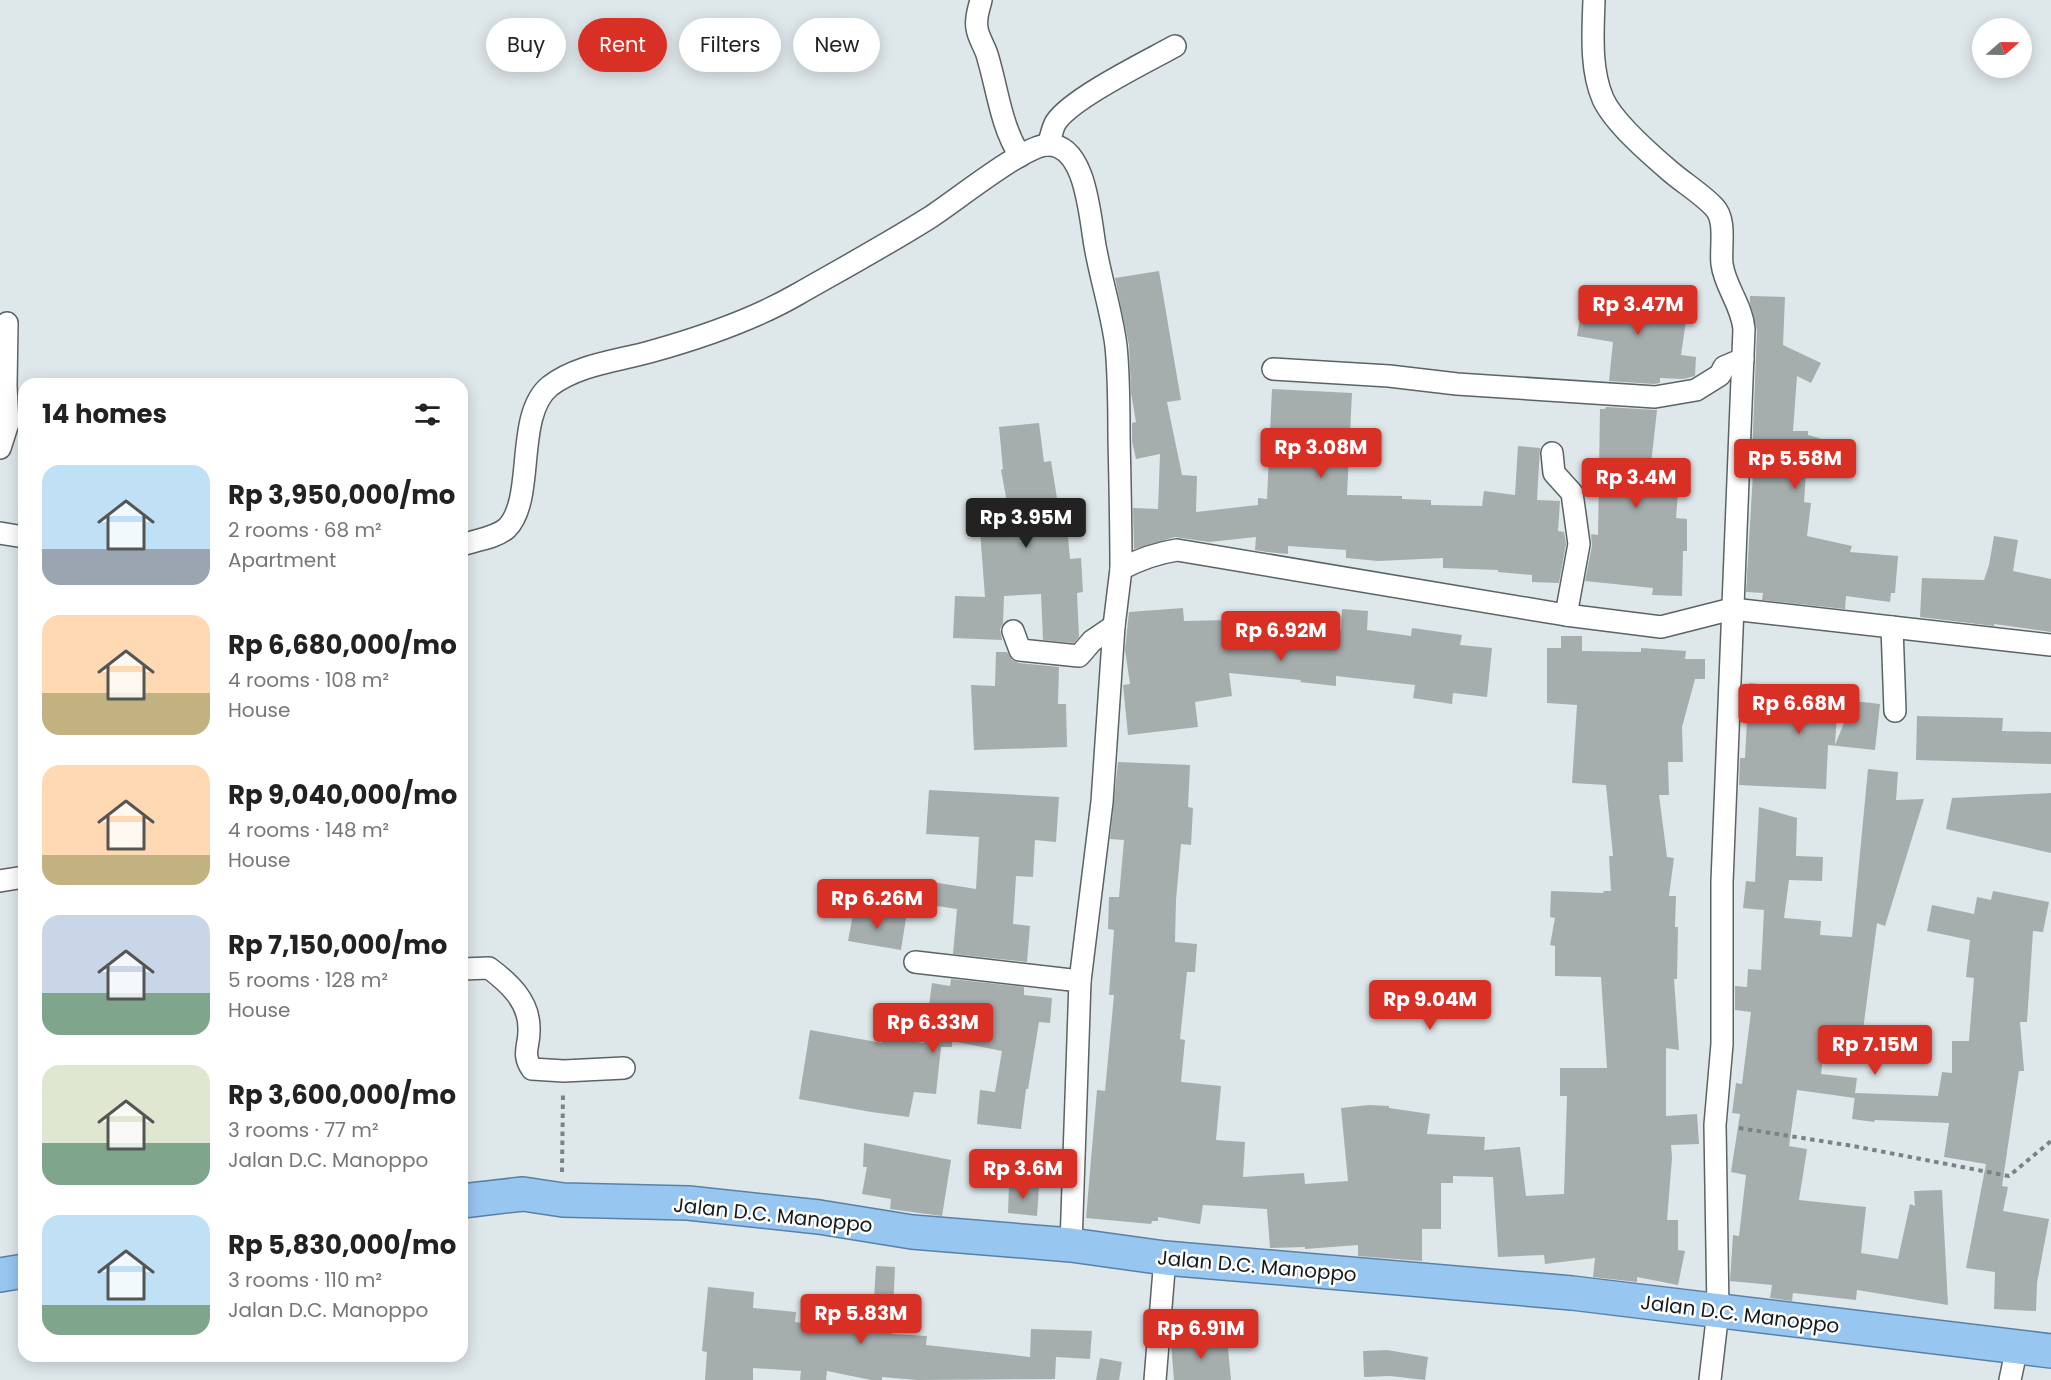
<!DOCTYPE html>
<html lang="en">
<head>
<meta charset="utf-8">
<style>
  body { margin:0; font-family:Poppins,sans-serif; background:#f6f6f6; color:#222; height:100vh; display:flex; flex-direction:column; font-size:22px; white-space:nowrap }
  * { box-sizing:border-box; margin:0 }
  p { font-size:20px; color:#767676 }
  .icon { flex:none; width:33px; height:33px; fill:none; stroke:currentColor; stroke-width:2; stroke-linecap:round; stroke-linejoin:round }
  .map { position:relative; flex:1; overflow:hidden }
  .details { position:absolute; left:18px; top:378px; width:450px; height:984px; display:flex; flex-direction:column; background:#fff; border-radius:18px; box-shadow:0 3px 15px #0003 }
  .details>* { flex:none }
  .hud { position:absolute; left:486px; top:18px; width:570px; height:54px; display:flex; gap:12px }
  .needle { width:39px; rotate:70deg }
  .fabs { position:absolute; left:1972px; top:18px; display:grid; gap:12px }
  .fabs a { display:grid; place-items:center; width:60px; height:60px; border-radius:50%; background:#fff; box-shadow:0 3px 15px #0003; font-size:30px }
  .price { position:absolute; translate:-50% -51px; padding:0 14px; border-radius:6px; background:#d93025; color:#fff; font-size:20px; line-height:39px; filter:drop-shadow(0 2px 3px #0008) }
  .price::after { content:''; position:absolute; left:50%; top:36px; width:18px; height:14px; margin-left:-9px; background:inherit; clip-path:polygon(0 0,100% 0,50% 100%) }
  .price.active { background:#222; color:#fff }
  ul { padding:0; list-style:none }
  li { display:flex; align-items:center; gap:18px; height:150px; padding:0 24px }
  li span { display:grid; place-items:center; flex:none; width:168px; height:120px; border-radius:18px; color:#555 }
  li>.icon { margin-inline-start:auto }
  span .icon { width:72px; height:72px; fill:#fffc; stroke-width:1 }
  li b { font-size:26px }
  h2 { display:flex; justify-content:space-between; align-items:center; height:72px; padding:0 24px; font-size:26px }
  .pill { padding:0 21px; border-radius:27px; background:#fff; box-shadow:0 3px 15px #0003; font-size:21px; line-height:54px }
  .pill.active { background:#d93025; color:#fff }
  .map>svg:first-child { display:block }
  .building { fill:#a5aead }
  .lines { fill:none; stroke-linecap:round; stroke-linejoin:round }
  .minor-casing { stroke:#5b6366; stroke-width:24 }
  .trunk-casing { stroke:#5a81a4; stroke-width:36 }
  .path { stroke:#7c8284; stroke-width:4; stroke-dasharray:4.5 4.5; stroke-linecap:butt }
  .minor { stroke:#fff; stroke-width:21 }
  .trunk { stroke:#97c6f0; stroke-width:33 }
  .labels { text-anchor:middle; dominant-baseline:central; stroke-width:5; stroke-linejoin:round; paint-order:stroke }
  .street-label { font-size:20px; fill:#181b1c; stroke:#fff }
</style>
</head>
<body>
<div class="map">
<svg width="2051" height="1380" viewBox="0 0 2051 1380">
  <rect width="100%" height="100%" fill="#dee7ea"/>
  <g class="building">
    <path d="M1159,271L1181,400L1167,402L1182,475L1197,476L1196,512L1258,505V498L1267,499L1272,389L1352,393L1347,495L1402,496V499L1431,500V505L1482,506L1484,491L1515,495L1518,446L1540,448L1537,500L1560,501L1558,531L1564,532L1566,544L1559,583L1532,582V575L1498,572V570L1443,568V558L1378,561L1346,558V550L1288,546V554L1267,552L1255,550L1256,537L1209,542L1175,537L1134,549L1133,508L1158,509L1160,454L1136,459L1132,441V423L1136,422L1131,393L1129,345L1115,278Z"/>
    <path d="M1585,288L1688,307L1681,355L1696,357L1695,376L1683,379L1660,378V383L1654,384L1609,381L1613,342L1577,336Z"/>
    <path d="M1750,296L1785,297L1783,345L1821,363L1811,383L1797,376L1793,431H1808V435L1832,442L1826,463L1807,457L1804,502L1811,503L1807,536L1852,546L1850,552L1898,556L1895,593H1891L1890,602L1846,596L1845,609L1762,600L1763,593L1746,592L1754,456H1752L1757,330L1750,303Z"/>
    <path d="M1606,407L1657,410L1651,464L1680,467L1676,518L1687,519V551H1683L1682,596L1652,595L1653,588L1585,581L1592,546L1591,534L1598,535L1600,409H1605Z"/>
    <path d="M1039,423L1044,462L1051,461L1060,517L1066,516L1070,559L1081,558L1083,592L1077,593L1079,637L1074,643L1043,640L1041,594L1004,596L1003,624L1000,629L1002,640L953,638L955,596L985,597L980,531L1012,529L1001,470L1003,469L999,427Z"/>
    <path d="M1994,536L2018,540L2013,571L2051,579V632L1994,624V626L1920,617L1922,578L1984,580L1989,565Z"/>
    <path d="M1183,608L1184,621L1232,620L1274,624V628L1302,630H1341L1342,609L1368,611L1367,630L1411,636L1412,628L1462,635L1460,645L1492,648L1487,697L1453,693L1452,704L1413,698L1415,685L1336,676V686L1300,682L1301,680L1229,673L1232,696L1195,702L1198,727L1128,735L1123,685L1130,684L1125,650L1129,612Z"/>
    <path d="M1561,636H1582V651L1641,652V648L1686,651L1685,659H1705V679H1695L1682,727L1683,762H1668L1669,795H1659L1667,857L1674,858L1669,896H1676L1675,927H1678L1677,979H1674L1679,1050L1666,1048V1116L1697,1114L1699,1144L1671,1145L1672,1158L1667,1220H1678V1250L1685,1251L1678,1285L1637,1277V1282L1593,1277L1595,1258L1545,1264L1544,1255L1498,1257L1493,1177L1453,1176V1183H1441V1229H1422V1261L1358,1256V1245L1305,1249V1247L1270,1248L1267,1209L1203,1205L1200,1224L1158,1217V1221H1152L1151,1224L1086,1218L1097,1090L1105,1091L1114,995H1109L1114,930L1108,929L1109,897H1119L1124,840L1110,839L1118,762L1190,765L1188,807L1193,808L1191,845L1181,844L1176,900L1175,942L1197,944L1195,972H1187L1180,1039L1185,1040L1181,1082L1221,1086L1216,1140L1245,1142L1243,1177L1304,1173L1305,1184L1348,1181L1341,1108L1369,1105L1389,1106V1108L1430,1114L1427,1134L1485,1137L1484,1150L1520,1147L1526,1196L1564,1194L1567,1096H1560V1068H1607L1601,977L1555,976V946L1550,945L1555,918L1550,917L1551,891L1604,893L1603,891H1611L1609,856H1613L1606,785L1572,783L1577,705L1547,703V648H1561Z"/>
    <path d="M996,652H1007L1012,660L1019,663L1059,667L1058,704H1066L1067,747L974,750L971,685L995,686Z"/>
    <path d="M1749,683L1808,689L1809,686L1835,691L1833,699H1838L1835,745L1853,701L1880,704L1875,750L1828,745L1826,789L1739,785L1740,758H1745Z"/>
    <path d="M1917,716L2003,718L2002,731L2051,732V764L1916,760Z"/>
    <path d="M1868,769L1898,772L1896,800L1924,799L1885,926L1877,923L1863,1030L1827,1027L1821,1074L1857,1078L1855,1093L1938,1096L1942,1072L1952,1073V1041H1969L1974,978L1966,977L1970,940L1927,931L1932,905L1974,914L1977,897L1991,900L1993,891L2049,902L2043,932L2033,931L2027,1022H2020L2024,1071H2019L2002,1186L2008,1187L2003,1211L2049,1219L2037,1283L2036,1311L1994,1309L1995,1272L1966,1268L1986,1164L1944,1157L1949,1123L1875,1120L1874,1122L1852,1119L1855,1096V1098L1797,1090L1789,1146L1807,1149L1799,1200L1866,1207L1861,1253L1898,1259L1910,1204L1915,1206L1914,1191L1942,1190L1948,1305L1857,1290L1856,1300L1793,1293L1792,1301L1770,1298L1772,1285L1730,1281L1733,1235L1739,1236L1746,1175L1731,1172L1740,1114L1732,1113L1736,1083L1742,1084L1751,1012L1735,1010V986L1747,987L1748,969L1761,970L1764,910L1743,908L1746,881L1755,882L1759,807L1797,818L1796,856L1823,857L1822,881L1789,880L1784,918L1821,921L1820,935L1852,937Z"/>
    <path d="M929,790L1059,797L1056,842L1035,840L1033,877L1016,876L1013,924L1030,926L1027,962L953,954L957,909L917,903L920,880L976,889L979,837L926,834Z"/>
    <path d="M2051,793V853L1946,829L1952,798Z"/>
    <path d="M854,909L906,918L901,950L848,941Z"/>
    <path d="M951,979L1024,987V995L1052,998L1050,1023L1039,1022L1028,1089H1026L1021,1129L977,1124L980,1090L995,1092L1002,1051L952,1041V1047H941L936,1094L914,1092L909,1117L871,1112L799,1099L810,1030L882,1043V1038L924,1043L932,983L950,986Z"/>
    <path d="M864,1143L951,1160L942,1216L890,1209L891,1199L862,1194L867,1167H863Z"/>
    <path d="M1009,1184L1039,1187L1037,1216L1008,1213Z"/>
    <path d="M876,1266L895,1267L892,1334L927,1336L926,1345L1030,1357L1031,1329L1092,1331L1090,1359L1056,1357L1055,1379L917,1380L882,1377V1380H871L827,1371L826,1380H800L801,1371L753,1368V1380H705L707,1352L702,1351L708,1287L754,1292L753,1308L796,1312L795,1322L872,1333Z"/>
    <path d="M1227,1337L1231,1380H1174L1171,1343Z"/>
    <path d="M1387,1350L1428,1357L1425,1380L1390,1376L1364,1377L1363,1351Z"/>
    <path d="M1100,1358L1122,1362L1119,1380H1096Z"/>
  </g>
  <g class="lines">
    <defs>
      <g id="minor">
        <path d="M981,0C979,9 975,18 977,28C978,38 986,48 988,58C998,92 1001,126 1020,156"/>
        <path d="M1594,0C1593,32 1590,69 1603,99C1614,123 1651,155 1671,172C1684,183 1703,195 1714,207C1727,220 1720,247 1722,264C1725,287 1742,305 1744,329L1722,882V1044L1715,1125L1718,1311L1710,1380"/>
        <path d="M1048,145C1051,138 1052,128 1056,122C1072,98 1148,61 1175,46"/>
        <path d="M1273,369L1389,376L1457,384L1655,397L1696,390L1720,375L1724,367L1743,359"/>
        <path d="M0,448L8,423L6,386L7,323"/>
        <path d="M1552,453L1554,473L1572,493L1579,544L1566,615"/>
        <path d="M0,533L24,537"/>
        <path d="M462,545C476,540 496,538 507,528C536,498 514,415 550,386C579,364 619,361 653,351C703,337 753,320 798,294C842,269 886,245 929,218C953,203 1023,146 1047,145C1088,143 1090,224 1096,251C1102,283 1112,314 1116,346C1119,376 1119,406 1119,437C1120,481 1121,525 1121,569"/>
        <path d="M1892,627L1895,711"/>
        <path d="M1013,631L1020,650L1079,656L1092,641L1114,626"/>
        <path d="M0,881L24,877"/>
        <path d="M915,962L1080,981"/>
        <path d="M462,969L489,968C509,983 529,1001 529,1028C530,1046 521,1053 532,1069L564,1071L624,1068"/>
        <path d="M1071,1245L1080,981L1102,802L1114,626L1121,569C1140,559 1157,553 1177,550L1566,615L1661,627L1732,609L2051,645"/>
        <path d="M1155,1380L1165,1258"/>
        <path d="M2010,1380L2017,1347"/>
      </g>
      <g id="trunk">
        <path d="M462,1201L523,1194L563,1200L688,1203L819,1217L912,1232L1071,1245L1165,1258L1572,1293L2051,1351"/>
        <path d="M0,1275L24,1271"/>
      </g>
    </defs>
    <use href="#minor" class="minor-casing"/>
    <use href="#trunk" class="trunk-casing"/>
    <g class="path">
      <path d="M1739,1128L1853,1146L2009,1176L2051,1141"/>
      <path d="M562,1172L563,1093"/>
    </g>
    <use href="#minor" class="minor"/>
    <use href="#trunk" class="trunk"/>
  </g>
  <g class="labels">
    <g class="street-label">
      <text transform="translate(773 1215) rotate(6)">Jalan D.C. Manoppo</text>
      <text transform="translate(1257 1266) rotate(5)">Jalan D.C. Manoppo</text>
      <text transform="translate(1740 1314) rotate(7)">Jalan D.C. Manoppo</text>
    </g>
  </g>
</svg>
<div class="fabs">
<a><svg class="needle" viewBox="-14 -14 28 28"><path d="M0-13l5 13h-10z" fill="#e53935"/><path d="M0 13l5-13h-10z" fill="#767676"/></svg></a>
</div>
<b class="price" style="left:1638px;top:336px">Rp 3.47M</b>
<b class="price" style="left:1321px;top:479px">Rp 3.08M</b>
<b class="price" style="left:1795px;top:490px">Rp 5.58M</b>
<b class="price" style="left:1636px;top:509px">Rp 3.4M</b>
<b class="price active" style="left:1026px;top:549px">Rp 3.95M</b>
<b class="price" style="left:1281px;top:662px">Rp 6.92M</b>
<b class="price" style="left:1799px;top:735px">Rp 6.68M</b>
<b class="price" style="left:877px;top:930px">Rp 6.26M</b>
<b class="price" style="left:1430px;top:1031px">Rp 9.04M</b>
<b class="price" style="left:933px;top:1054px">Rp 6.33M</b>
<b class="price" style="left:1875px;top:1076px">Rp 7.15M</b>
<b class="price" style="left:1023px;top:1200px">Rp 3.6M</b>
<b class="price" style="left:861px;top:1345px">Rp 5.83M</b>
<b class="price" style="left:1201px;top:1360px">Rp 6.91M</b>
<div class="hud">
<a class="pill">Buy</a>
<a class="pill active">Rent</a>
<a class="pill">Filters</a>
<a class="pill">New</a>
</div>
<section class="details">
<h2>14 homes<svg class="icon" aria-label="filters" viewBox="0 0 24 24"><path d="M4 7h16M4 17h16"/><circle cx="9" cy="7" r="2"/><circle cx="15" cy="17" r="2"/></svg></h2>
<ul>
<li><span style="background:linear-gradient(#bfe0f5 70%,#9aa5b1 0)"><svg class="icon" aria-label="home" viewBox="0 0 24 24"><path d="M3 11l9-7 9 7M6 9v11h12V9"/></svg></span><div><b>Rp 3,950,000/mo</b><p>2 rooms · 68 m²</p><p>Apartment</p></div></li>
<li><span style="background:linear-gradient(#ffd9b3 65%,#c2b280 0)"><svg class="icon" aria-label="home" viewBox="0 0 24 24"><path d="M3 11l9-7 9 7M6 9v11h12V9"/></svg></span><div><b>Rp 6,680,000/mo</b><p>4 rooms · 108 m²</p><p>House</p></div></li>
<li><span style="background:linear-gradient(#ffd9b3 75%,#c2b280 0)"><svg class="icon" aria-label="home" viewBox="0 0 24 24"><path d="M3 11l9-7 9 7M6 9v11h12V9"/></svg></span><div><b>Rp 9,040,000/mo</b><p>4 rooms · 148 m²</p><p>House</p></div></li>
<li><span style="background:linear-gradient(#c9d6e8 65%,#7fa58c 0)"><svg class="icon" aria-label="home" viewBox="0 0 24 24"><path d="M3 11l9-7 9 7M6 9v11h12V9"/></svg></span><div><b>Rp 7,150,000/mo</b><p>5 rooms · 128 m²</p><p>House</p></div></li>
<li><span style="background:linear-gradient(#dfe7d0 65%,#7fa58c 0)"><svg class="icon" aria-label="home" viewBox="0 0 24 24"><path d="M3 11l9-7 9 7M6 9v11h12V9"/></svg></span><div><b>Rp 3,600,000/mo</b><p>3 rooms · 77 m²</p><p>Jalan D.C. Manoppo</p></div></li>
<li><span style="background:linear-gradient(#bfe0f5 75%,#7fa58c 0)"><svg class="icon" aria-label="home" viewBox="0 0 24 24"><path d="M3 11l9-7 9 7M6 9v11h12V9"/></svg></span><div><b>Rp 5,830,000/mo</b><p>3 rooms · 110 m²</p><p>Jalan D.C. Manoppo</p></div></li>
</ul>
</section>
</div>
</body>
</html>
